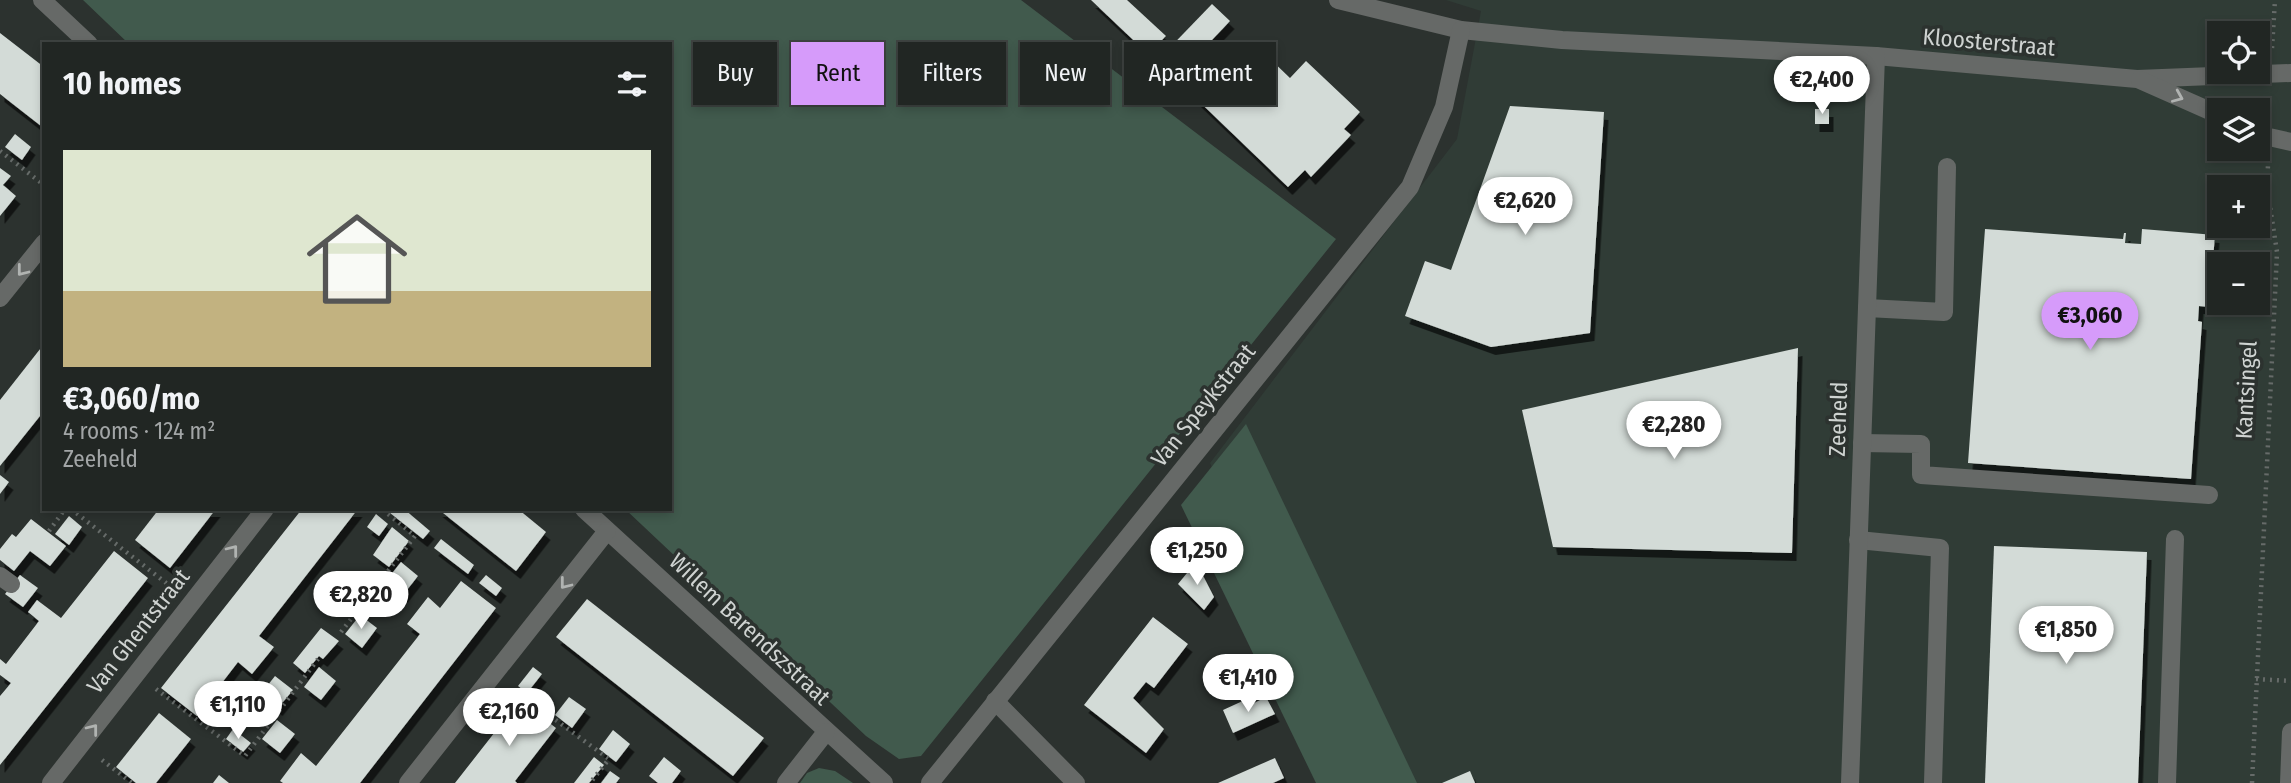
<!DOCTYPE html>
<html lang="en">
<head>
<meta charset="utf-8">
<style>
  body { margin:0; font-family:"Fira Sans Condensed",sans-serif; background:#2d3230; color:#f1f3f6; height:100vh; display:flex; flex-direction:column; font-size:26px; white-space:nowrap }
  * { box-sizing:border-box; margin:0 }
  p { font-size:23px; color:#a2a5a6 }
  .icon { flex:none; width:38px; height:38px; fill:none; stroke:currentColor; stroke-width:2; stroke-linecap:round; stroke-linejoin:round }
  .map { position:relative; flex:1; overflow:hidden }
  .drawer { position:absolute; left:42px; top:42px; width:630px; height:469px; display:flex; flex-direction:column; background:#212623; border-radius:0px; box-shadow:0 4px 10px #0003,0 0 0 2px #3e4341 }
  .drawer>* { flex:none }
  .top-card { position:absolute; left:693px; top:42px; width:665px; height:63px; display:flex; gap:14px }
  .buttons { position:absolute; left:2207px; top:21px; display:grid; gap:14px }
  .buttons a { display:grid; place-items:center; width:63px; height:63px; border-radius:0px; background:#212623; box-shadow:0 4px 10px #0003,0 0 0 2px #3e4341; font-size:35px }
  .price { position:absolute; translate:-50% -60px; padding:0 16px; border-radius:24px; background:#fff; color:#222; font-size:23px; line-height:46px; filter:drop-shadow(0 2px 4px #0008) }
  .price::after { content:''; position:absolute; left:50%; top:42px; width:21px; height:16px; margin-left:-10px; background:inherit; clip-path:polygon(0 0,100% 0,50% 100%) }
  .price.on { background:#d69bfa; color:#111 }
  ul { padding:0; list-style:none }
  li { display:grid; align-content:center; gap:14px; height:371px; padding:0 21px }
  li span { display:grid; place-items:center; height:217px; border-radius:0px; color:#555 }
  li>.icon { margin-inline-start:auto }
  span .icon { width:126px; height:126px; fill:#fffc; stroke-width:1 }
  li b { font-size:30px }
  h2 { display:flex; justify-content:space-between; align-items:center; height:84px; padding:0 21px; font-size:30px }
  .pill { padding:0 24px; border-radius:0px; background:#212623; box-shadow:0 4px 10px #0003,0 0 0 2px #3e4341; font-size:24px; line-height:63px }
  .pill.on { background:#d69bfa; color:#111 }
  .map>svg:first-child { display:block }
  .built { fill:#303c36; fill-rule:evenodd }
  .green { fill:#415a4d }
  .building { fill:#d3dbd7; filter:url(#shadow) }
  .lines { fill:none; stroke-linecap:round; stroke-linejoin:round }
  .path { stroke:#666b69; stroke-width:4.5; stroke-dasharray:2 5; stroke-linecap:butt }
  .minor { stroke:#666967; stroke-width:18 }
  .oneway { stroke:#b0b3b1 }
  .labels { text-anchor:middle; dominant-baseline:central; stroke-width:7; stroke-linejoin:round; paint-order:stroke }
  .street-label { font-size:23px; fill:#cfd3d1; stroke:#2c322f }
</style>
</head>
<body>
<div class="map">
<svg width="2291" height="783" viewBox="0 0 2291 783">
  <defs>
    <filter id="shadow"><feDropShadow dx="4.5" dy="8" stdDeviation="0" flood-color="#0009"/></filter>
  </defs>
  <rect width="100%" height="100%" fill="#2c322f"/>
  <path class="built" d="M1446,0H2291V783H1355L1210,463L1457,139L1481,11ZM2219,33H2258V72H2219ZM2219,110H2258V149H2219ZM2219,187H2258V226H2219ZM2219,264H2258V303H2219Z"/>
  <g class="green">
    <path d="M83,0H1021L1336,239L921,756L899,759L866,736L625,509H670V44H129Z"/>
    <path d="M1246,424L1417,783H1316L1181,505Z"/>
    <path d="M819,768L835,771L853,783H800L807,773Z"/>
  </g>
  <g class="building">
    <path d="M1091,0H1127L1166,36L1148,54Z"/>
    <path d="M1212,4L1230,21L1174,80L1156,62Z"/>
    <path d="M0,33L44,67V122L41,126L0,94Z"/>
    <path d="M1263,52L1290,78L1306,61L1360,112L1344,129L1351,135L1311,177L1305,170L1288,187L1183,86L1198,70L1223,94Z"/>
    <path d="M1510,106L1604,112L1590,333L1491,347L1405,316L1425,261L1451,270Z"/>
    <rect x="1815" y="109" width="14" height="15"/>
    <path d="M15,134L31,147L22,160L5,147Z"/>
    <path d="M0,168L11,176L3,185L16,196L0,216Z"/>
    <path d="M1985,229L2123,239L2124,233H2126L2125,243L2141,244L2142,229L2215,235L2209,307L2199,306L2198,321L2202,322L2191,479L1968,463Z"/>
    <path d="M44,344V411L0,466V400Z"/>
    <path d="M1798,348L1792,553L1553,547L1522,410Z"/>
    <path d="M0,475L9,482L0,494Z"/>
    <path d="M159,509H216L170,568L135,540Z"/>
    <path d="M302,509H358L259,636L274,647L252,674L238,662L218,688L228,696L217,711L206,703L197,716L161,688Z"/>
    <path d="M393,509H404L430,531L423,539L390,513Z"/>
    <path d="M438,509H518L546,532L516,571Z"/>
    <path d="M376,514L388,524L379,536L367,527Z"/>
    <path d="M69,516L82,527L69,545L55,534Z"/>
    <path d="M31,519L66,546L50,566L30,551L14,571L0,560V549L12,534L16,537Z"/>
    <path d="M392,527L409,541L389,567L373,555Z"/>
    <path d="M441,539L474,565L468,574L434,548Z"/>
    <path d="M1994,546L2147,552L2138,783H1985Z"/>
    <path d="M114,551L148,578L0,765V696L11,683L0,675V659L6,664L39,621L28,612L37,600L61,618Z"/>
    <path d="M401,562L418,576L403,595L386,581Z"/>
    <path d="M1196,562L1214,597L1204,610L1178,584Z"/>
    <path d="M358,571L375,584L360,604L343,590Z"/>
    <path d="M20,575L38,588L23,607L5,594Z"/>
    <path d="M486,575L502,588L496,596L479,583Z"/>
    <path d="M461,581L496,608L360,783H283L280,781L301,753L316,766L420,634L407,624L428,597L440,608Z"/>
    <path d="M587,599L764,738L733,776L556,637Z"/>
    <path d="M360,615L377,628L362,648L345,634Z"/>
    <path d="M1153,617L1188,644L1154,688L1146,682L1133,698L1164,729L1146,753L1084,705Z"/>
    <path d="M321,628L339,641L323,659L319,656L305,673L293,663Z"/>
    <path d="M319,667L336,681L321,700L304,687Z"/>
    <path d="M533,667L542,674L527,693L518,686Z"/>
    <path d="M275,676L293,690L278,708L260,695Z"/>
    <path d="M569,697L586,709L572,728L555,715Z"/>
    <path d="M1266,697L1275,714L1233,733L1223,710L1247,699L1250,705Z"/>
    <path d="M520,700L556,728L515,781L517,783H455Z"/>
    <path d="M159,713L191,739L156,783H136L116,767Z"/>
    <path d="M277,720L295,734L280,753L262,739Z"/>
    <path d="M233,729L251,743L243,752L226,739Z"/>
    <path d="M613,730L630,744L616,762L599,749Z"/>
    <path d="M594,757L604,765L589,783H574Z"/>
    <path d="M664,757L681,771L672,783H658L649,776Z"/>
    <path d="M1275,758L1284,778L1273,783H1218Z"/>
    <path d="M610,771L620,778L616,783H601Z"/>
    <path d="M1470,771L1475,783H1442Z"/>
    <path d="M219,775L229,783H213Z"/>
  </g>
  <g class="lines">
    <g class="path">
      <path d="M2272,48L2275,0"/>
      <path d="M0,151L44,185"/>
      <path d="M71,509L170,586"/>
      <path d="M49,531L65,509"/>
      <path d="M341,632L415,536L382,509"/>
      <path d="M2256,679L2291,681"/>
      <path d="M156,689L245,756L318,659"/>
      <path d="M516,691L609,759L590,783"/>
      <path d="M102,760L132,783"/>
      <path d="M2252,783L2277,252L2267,187L2268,165"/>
    </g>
    <g class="minor">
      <path d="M42,0L89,44"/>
      <path d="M1338,0L1461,30L1562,40L1876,56L2137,79L2291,73"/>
      <path d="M2140,80L2219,115"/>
      <path d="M2258,132L2269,137L2291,142"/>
      <path d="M0,298L44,243"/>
      <path d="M1867,308L1944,312L1947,167"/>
      <path d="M1862,443L1921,444V475L2209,495"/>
      <path d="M584,509L884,783"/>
      <path d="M1858,540L1940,548L1933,783"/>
      <path d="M0,576L11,584"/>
      <path d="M995,701L1076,783"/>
      <path d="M51,783L265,509"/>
      <path d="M408,783L607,531"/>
      <path d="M786,783L826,732"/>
      <path d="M930,783L1410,187L1444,107L1461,30"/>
      <path d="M1850,783L1876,56"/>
      <path d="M2167,783L2175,539"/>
      <path d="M2289,783L2291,732"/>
    </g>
  </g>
  <defs><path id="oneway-chevron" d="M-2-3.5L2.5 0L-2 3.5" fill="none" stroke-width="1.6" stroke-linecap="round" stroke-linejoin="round" transform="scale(1.75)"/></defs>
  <g class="oneway">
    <use href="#oneway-chevron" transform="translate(2178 97) rotate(23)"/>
    <use href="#oneway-chevron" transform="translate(22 271) rotate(128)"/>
    <use href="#oneway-chevron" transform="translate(233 550) rotate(-52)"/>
    <use href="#oneway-chevron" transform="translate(565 584) rotate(128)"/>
    <use href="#oneway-chevron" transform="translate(93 729) rotate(-52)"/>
  </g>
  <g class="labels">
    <g class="street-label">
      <text transform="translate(1989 42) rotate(5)">Kloosterstraat</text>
      <text transform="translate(2246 390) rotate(-87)">Kantsingel</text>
      <text transform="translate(1203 405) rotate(-51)">Van Speykstraat</text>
      <text transform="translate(1838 419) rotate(-88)">Zeeheld</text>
      <text transform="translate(750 629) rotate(43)">Willem Barendszstraat</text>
      <text transform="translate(138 631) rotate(-52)">Van Ghentstraat</text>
    </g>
  </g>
</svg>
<div class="buttons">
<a><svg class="icon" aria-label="locate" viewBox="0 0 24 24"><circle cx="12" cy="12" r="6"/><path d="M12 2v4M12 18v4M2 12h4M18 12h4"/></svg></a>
<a><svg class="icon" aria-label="layers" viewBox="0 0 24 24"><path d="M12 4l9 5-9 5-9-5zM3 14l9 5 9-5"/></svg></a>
<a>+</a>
<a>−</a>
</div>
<b class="price" style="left:1822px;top:116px">€2,400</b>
<b class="price" style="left:1525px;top:237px">€2,620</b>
<b class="price on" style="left:2090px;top:352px">€3,060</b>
<b class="price" style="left:1674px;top:461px">€2,280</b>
<b class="price" style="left:1197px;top:587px">€1,250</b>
<b class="price" style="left:361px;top:631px">€2,820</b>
<b class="price" style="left:2066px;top:666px">€1,850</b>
<b class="price" style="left:1248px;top:714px">€1,410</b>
<b class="price" style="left:238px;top:741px">€1,110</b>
<b class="price" style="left:509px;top:748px">€2,160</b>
<div class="top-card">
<a class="pill">Buy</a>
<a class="pill on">Rent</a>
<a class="pill">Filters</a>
<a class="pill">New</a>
<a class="pill">Apartment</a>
</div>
<section class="drawer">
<h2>10 homes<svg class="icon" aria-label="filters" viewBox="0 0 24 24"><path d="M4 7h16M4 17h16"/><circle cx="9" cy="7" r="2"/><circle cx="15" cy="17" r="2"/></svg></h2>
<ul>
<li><span style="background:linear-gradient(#dfe7d0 65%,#c2b280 0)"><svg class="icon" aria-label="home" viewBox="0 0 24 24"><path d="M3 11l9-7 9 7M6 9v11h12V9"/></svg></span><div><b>€3,060/mo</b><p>4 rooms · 124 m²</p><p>Zeeheld</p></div></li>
</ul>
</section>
</div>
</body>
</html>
